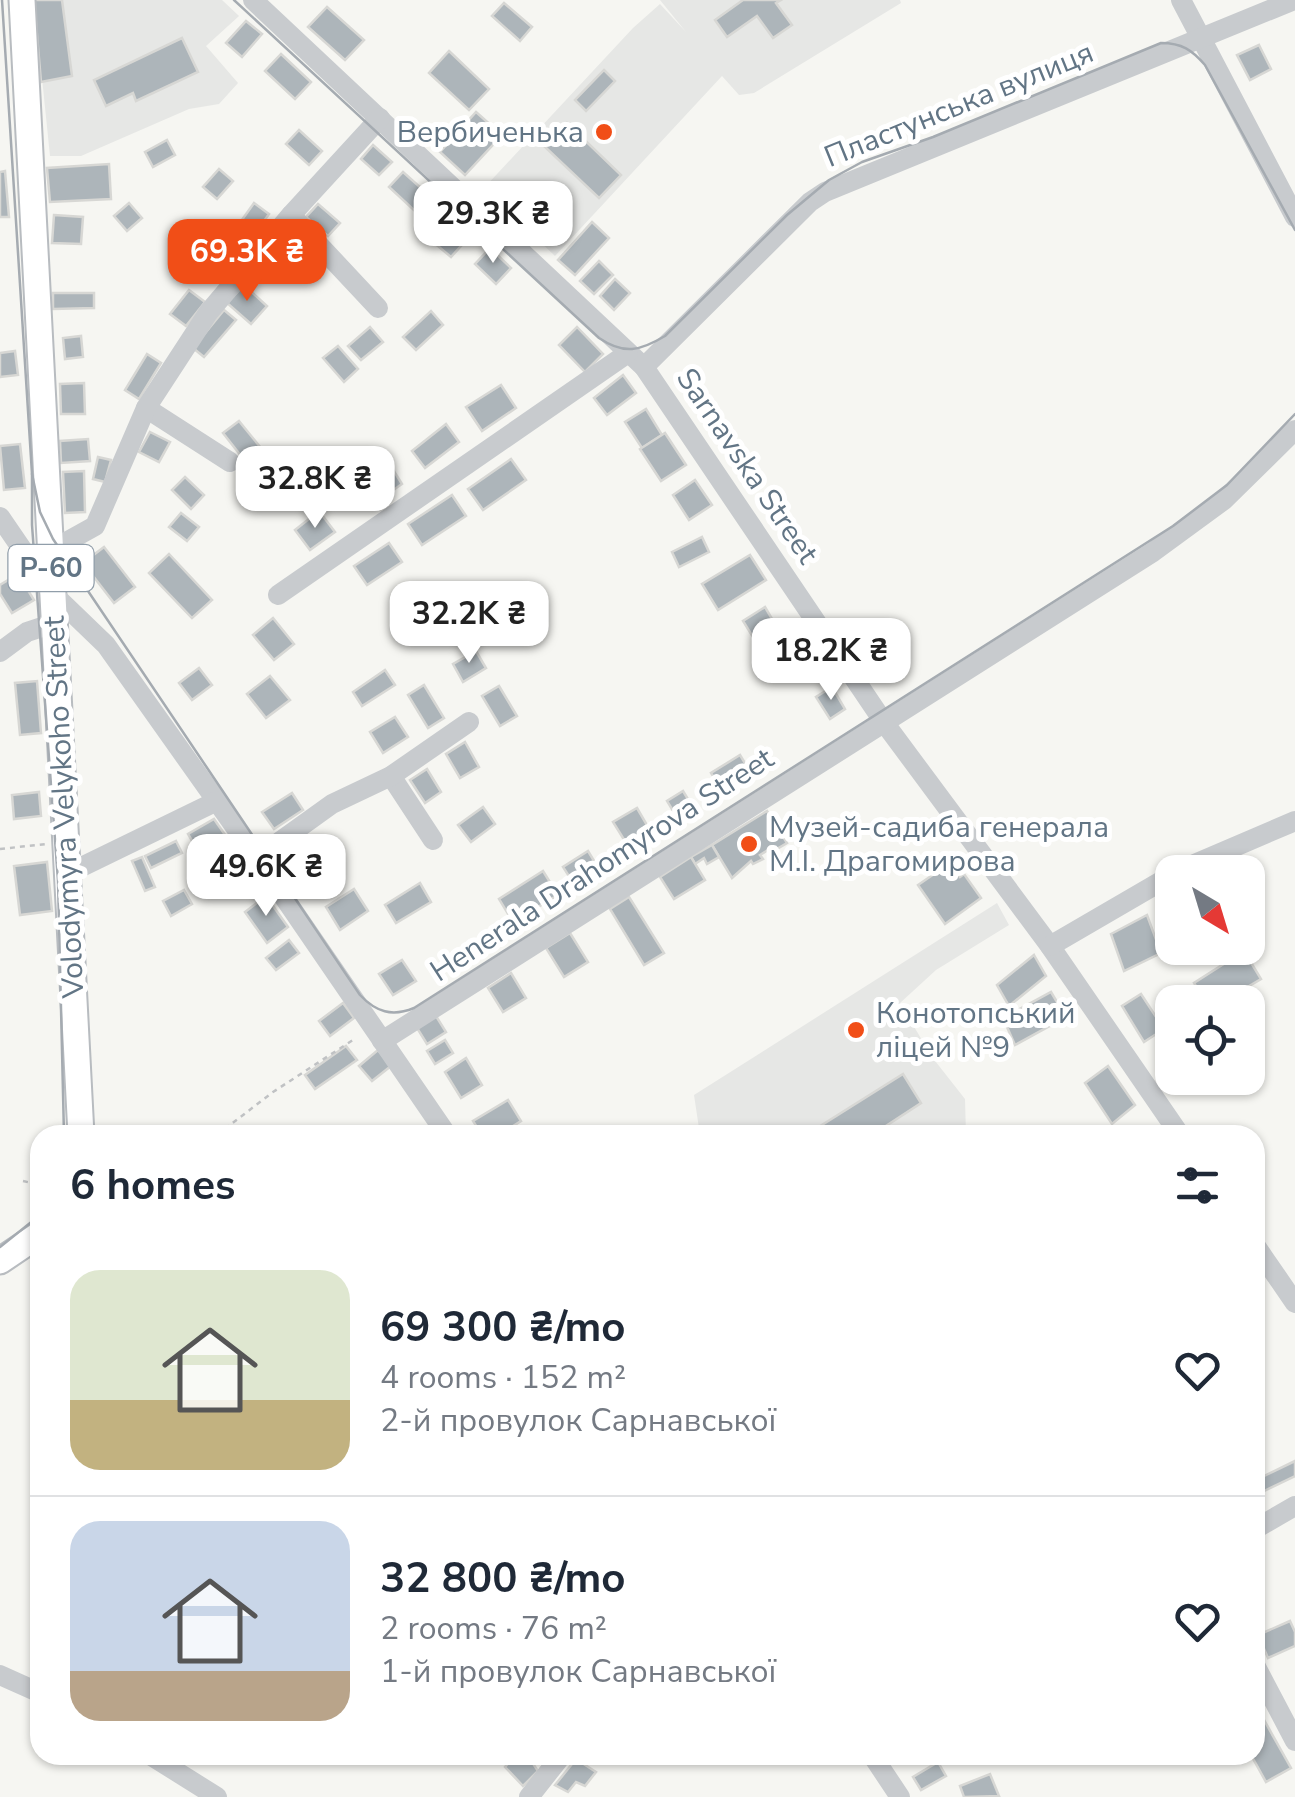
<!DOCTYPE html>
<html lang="en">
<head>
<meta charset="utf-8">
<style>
  body { margin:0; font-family:"Nunito Sans",sans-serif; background:#f2f2f3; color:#1f2937; height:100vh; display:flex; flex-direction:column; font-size:38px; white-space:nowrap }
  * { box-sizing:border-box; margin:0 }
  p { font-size:32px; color:#747a83 }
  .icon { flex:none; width:55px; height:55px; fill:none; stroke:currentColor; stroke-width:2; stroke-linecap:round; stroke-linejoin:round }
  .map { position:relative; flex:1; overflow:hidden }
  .sheet { position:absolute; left:30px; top:1125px; width:1235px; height:640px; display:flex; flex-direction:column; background:#fff; border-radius:30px; box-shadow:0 2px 8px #0004 }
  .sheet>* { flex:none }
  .needle { width:65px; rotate:142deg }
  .buttons { position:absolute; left:1155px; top:855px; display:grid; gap:20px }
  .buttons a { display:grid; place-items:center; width:110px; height:110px; border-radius:20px; background:#fff; box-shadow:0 2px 8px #0004; font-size:50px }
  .price { position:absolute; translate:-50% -85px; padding:0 22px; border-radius:20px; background:#fff; color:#222; font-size:32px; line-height:65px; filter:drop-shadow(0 2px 5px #0008) }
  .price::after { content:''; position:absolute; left:50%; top:60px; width:30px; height:22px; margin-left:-15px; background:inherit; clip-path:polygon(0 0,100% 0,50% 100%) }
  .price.on { background:#f14e17; color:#fff }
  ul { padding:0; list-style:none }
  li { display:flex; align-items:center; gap:30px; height:250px; padding:0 40px }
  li+li { border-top:2px solid #e0e1e3 }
  li span { display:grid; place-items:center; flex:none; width:280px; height:200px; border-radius:30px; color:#555 }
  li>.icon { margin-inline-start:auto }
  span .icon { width:120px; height:120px; fill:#fffc; stroke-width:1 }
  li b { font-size:42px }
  h2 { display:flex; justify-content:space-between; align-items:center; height:120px; padding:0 40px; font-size:42px }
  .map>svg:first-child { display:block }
  .built { fill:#e6e7e5 }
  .building { fill:#adb5ba; stroke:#d7d7d4; stroke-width:2.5 }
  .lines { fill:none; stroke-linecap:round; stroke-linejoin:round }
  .major-casing { stroke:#b8bcc0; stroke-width:29 }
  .path { stroke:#c0c2c4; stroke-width:2.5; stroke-dasharray:5 5; stroke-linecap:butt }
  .minor { stroke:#c8cbce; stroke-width:20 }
  .major { stroke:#fff; stroke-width:25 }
  .tram { stroke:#a5abb1; stroke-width:2.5 }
  .poi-dot { fill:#f14e17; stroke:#fff; stroke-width:4 }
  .labels { text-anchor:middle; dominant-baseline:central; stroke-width:10; stroke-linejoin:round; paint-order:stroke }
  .shield { fill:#fff; stroke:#919eaa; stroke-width:2.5 }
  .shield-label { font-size:28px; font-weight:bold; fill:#627585 }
  .street-label { font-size:30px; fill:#627585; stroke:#fff }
  .poi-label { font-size:30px; fill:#627585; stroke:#fff; text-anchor:start }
</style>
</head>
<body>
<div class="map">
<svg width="1295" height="1797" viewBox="0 0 1295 1797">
  <rect width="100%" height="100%" fill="#f6f6f2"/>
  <g class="built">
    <path d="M34,0H222L239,16L206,46L238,83L219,104L189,109L81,156H50Z"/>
    <path d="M660,0H900L901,3L754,93L739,95L722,76L555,256L484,188L633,28L660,4L686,32Z"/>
    <path d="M997,903L1009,925L936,970L900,1003L932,1057L965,1099L966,1135H700L694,1095Z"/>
  </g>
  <g class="building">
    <path d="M34,0H62L72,76L41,82Z"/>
    <path d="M743,0H781L776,3L792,25L773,38L757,16L727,37L715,20Z"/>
    <path d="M504,3L532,27L520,41L492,16Z"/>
    <path d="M327,7L364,40L345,60L308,27Z"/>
    <path d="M246,21L262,34L242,57L226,43Z"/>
    <path d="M182,38L198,72L136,101L133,93L106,106L94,80Z"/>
    <path d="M1259,45L1271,69L1250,80L1237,55Z"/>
    <path d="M449,51L489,89L469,110L429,73Z"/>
    <path d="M281,54L311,82L295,99L265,71Z"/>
    <path d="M604,70L615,81L586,111L575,100Z"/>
    <path d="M476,112L502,135L465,175L440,152Z"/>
    <path d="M567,123L621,175L599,198L544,146Z"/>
    <path d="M299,130L322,151L309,165L286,144Z"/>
    <path d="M167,140L175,155L153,167L145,152Z"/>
    <path d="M373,145L392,162L379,175L361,159Z"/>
    <path d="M109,164L111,199L50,202L47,168Z"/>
    <path d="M219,169L233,181L217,199L203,187Z"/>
    <path d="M5,171L9,217H0V172Z"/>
    <path d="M403,172L430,196L416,212L389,187Z"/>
    <path d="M129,203L142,218L127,231L114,216Z"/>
    <path d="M254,203L269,214L254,235L239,224Z"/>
    <path d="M318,204L340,223L328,236L306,217Z"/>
    <path d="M54,215L83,217L81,244L52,243Z"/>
    <path d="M451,219L470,236L451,257L432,241Z"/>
    <path d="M592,222L609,238L575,275L558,260Z"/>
    <path d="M490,248L511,268L496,284L475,264Z"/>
    <path d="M213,249L232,267L220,280L201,263Z"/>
    <path d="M599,261L613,275L594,294L580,281Z"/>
    <path d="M615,279L630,293L614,310L600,296Z"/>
    <path d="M244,285L267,306L251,324L227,303Z"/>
    <path d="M189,290L205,302L186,326L170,314Z"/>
    <path d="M53,293H94V308L53,309Z"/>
    <path d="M224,310L236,320L204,357L193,348Z"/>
    <path d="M431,311L443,325L416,350L403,337Z"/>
    <path d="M370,327L383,342L361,360L348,346Z"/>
    <path d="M577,327L603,354L585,372L559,345Z"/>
    <path d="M81,336L83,357L65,359L63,338Z"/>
    <path d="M338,346L358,369L344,382L323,358Z"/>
    <path d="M15,351L18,375L0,377V353Z"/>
    <path d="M147,354L161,363L139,399L125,390Z"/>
    <path d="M623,375L636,393L607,415L594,398Z"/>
    <path d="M84,383L85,414H61L60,384Z"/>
    <path d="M501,385L516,408L482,431L466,407Z"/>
    <path d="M646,409L662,435L642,448L625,422Z"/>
    <path d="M239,421L261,448L245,461L223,433Z"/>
    <path d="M446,424L459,442L425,468L412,451Z"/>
    <path d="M150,432L170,442L159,462L139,452Z"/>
    <path d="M665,433L686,465L661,481L640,449Z"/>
    <path d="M88,439L90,461L61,463L60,441Z"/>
    <path d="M20,444L25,488L4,490L0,446Z"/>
    <path d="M98,457L111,460L105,482L93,479Z"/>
    <path d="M511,459L526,480L483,510L468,489Z"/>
    <path d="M390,465L402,484L369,507L356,487Z"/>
    <path d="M84,471L85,512L65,513L63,472Z"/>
    <path d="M185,477L204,495L191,509L172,490Z"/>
    <path d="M695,480L712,505L689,520L673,495Z"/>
    <path d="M452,495L466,516L422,545L408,524Z"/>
    <path d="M319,511L335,532L310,550L295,530Z"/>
    <path d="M181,513L199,527L187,541L169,527Z"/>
    <path d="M702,537L709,552L679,567L672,552Z"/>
    <path d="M389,543L402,562L367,585L354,566Z"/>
    <path d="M104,547L135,587L114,603L83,563Z"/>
    <path d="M169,554L212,600L192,618L149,573Z"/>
    <path d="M750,555L766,580L718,610L702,584Z"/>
    <path d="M18,574L34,600L12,613L0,594V585Z"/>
    <path d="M765,607L785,641L764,655L743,621Z"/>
    <path d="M273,618L294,644L274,660L253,635Z"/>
    <path d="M476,651L486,668L463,682L453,664Z"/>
    <path d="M199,668L212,685L192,700L179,683Z"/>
    <path d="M385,670L395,685L362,706L353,692Z"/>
    <path d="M270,676L290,700L266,718L247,694Z"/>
    <path d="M37,681L41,733L20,735L15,683Z"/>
    <path d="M424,685L444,718L428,728L408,695Z"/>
    <path d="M499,686L517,716L500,726L482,696Z"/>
    <path d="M832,687L845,709L830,719L816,697Z"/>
    <path d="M395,717L408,737L383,753L370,732Z"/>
    <path d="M465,742L479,767L460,778L446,754Z"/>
    <path d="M740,755L751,773L722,790L711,773Z"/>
    <path d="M427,769L441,792L425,803L410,780Z"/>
    <path d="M683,791L694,809L678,819L667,801Z"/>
    <path d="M39,792L41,816L14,819L12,795Z"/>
    <path d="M292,793L303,810L274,829L262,812Z"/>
    <path d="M483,807L495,824L471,842L458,825Z"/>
    <path d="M637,808L651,832L628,846L613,822Z"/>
    <path d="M767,811L787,843L775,850L773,847L760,855L763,859L753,864L751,861L732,878L712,845Z"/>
    <path d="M214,819L230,842L214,853L204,841L195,846L188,834Z"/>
    <path d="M176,841L182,853L151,868L145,856Z"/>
    <path d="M712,845L719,857L707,864L704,858L695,864L691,857Z"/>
    <path d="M232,847L249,870L213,896L196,873Z"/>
    <path d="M328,850L341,867L312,888L294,861L305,854L311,862Z"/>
    <path d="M588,851L599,869L574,884L563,867Z"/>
    <path d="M142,857L155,887L145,891L132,861Z"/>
    <path d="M691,857L705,880L674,899L660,877Z"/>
    <path d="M47,862L52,911L20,915L14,866Z"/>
    <path d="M950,863L960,877L964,874L981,898L945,924L918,885Z"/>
    <path d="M543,871L558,895L513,922L499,899Z"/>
    <path d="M420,883L431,902L396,923L385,905Z"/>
    <path d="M354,889L368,911L340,930L326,907Z"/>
    <path d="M184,890L192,904L171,916L163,901Z"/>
    <path d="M266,896L288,927L267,943L245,912Z"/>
    <path d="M629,897L664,953L644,965L610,909Z"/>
    <path d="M1147,915L1161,953L1124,971L1111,934Z"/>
    <path d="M570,933L588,962L564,977L546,948Z"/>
    <path d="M289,940L299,953L276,970L266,958Z"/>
    <path d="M1244,951L1261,979L1222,1002H1206L1194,983Z"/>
    <path d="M1034,955L1046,976L1009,1006L997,985Z"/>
    <path d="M402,960L416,981L393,995L379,974Z"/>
    <path d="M511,973L526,998L503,1012L488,988Z"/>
    <path d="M1051,992L1066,1017L1015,1045L1003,1018Z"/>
    <path d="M1141,994L1164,1029L1144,1042L1122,1006Z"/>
    <path d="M343,1003L354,1018L330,1036L319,1021Z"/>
    <path d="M436,1016L446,1032L427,1044L417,1028Z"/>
    <path d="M445,1040L453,1053L435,1064L427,1051Z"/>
    <path d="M346,1046L357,1060L315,1089L305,1075Z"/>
    <path d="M378,1050L391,1066L372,1081L359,1066Z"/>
    <path d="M466,1058L482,1085L461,1098L445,1072Z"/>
    <path d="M1108,1066L1135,1105L1112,1124L1085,1083Z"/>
    <path d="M903,1074L921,1103L872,1135H806Z"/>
    <path d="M508,1100L521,1121L499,1135H482L473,1121Z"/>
    <path d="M1295,1461V1476L1262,1492L1256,1480Z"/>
    <path d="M1290,1621L1295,1632V1646L1268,1658L1258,1635Z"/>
    <path d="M1259,1711L1291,1768L1266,1782L1251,1755H1255V1713Z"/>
    <path d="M515,1755L530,1759L538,1771L523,1786L505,1767Z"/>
    <path d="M576,1759L596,1772L585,1786L576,1782L568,1792L555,1785Z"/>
    <path d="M938,1762L946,1776L921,1790L913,1777Z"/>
    <path d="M990,1774L999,1796L964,1797L960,1786Z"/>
  </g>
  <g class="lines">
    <defs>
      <g id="major">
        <path d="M22,0L81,1135"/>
        <path d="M0,1261L40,1234"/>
      </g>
    </defs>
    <use href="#major" class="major-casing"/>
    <g class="path">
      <path d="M0,849L46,844"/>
      <path d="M217,1135L273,1092L356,1038"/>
      <path d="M23,1181L40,1185"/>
    </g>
    <g class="minor">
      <path d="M253,0L644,367L883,721L1050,946L1180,1135"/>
      <path d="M1181,0L1295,217"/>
      <path d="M291,215L378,308"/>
      <path d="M644,367L810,202L825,192L1294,0"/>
      <path d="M146,408L230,462"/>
      <path d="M0,517L52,593L106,645L257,858L447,1135"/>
      <path d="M50,551L95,526L146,408L208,313L291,215L380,118"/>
      <path d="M278,595L628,353"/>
      <path d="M0,652L27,632L54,623"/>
      <path d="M391,776L433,840"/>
      <path d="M257,858L332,804L391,776L469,722"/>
      <path d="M1176,872L1295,821"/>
      <path d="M69,873L217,801"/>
      <path d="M1050,946L1172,875"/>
      <path d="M382,1041L1153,552L1224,500L1295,430"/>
      <path d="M1255,1245L1295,1303"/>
      <path d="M1255,1529L1295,1506"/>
      <path d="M1255,1665L1295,1741"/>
      <path d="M0,1675L40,1693"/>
      <path d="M150,1755L217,1797"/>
      <path d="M872,1755L900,1797"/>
      <path d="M529,1797L562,1755"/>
    </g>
    <use href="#major" class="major"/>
    <g class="tram">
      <path d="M2,0L32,474V525L58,881L64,1135"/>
      <path d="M234,0L599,338C624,355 640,351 665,336L787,215L829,180L862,162L933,137L1161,43C1182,43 1192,50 1205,65L1295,230"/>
      <path d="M32,474L40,512L53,539L360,995C376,1012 392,1017 414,1008L1173,526L1227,485L1295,414"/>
      <path d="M0,1247L40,1215"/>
    </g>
  </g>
  <g class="poi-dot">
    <circle cx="604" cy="132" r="10"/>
    <circle cx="749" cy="844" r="10"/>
    <circle cx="856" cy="1030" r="10"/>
  </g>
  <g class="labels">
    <rect class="shield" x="8.5" y="545" width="85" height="46" rx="8"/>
    <g class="shield-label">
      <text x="51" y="568">Р-60</text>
    </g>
    <g class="street-label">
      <text transform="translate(959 105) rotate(-22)">Пластунська вулиця</text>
      <text transform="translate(747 466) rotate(56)">Sarnavska Street</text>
      <text transform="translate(64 807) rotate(-93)">Volodymyra Velykoho Street</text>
      <text transform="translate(602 865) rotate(-33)">Henerala Drahomyrova Street</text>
    </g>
    <g class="poi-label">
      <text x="584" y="132" text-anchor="end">Вербиченька</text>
      <text x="769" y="827">Музей-садиба генерала<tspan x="769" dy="34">М.І. Драгомирова</tspan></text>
      <text x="876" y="1013">Конотопський<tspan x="876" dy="34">ліцей №9</tspan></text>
    </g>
  </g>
</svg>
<div class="buttons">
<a><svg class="needle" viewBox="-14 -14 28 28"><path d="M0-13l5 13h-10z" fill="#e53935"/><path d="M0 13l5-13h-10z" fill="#747a83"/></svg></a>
<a><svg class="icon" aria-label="locate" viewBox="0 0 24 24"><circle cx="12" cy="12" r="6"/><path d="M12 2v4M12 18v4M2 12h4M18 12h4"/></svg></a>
</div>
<b class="price" style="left:493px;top:266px">29.3K ₴</b>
<b class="price on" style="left:247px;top:304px">69.3K ₴</b>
<b class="price" style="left:315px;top:531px">32.8K ₴</b>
<b class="price" style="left:469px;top:666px">32.2K ₴</b>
<b class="price" style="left:831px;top:703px">18.2K ₴</b>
<b class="price" style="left:266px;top:919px">49.6K ₴</b>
<section class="sheet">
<h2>6 homes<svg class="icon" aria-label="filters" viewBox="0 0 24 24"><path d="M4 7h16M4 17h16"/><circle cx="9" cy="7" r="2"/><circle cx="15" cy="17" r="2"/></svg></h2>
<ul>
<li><span style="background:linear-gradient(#dfe7d0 65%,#c2b280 0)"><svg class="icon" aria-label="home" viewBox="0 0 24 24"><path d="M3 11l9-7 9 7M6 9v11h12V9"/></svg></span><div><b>69 300 ₴/mo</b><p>4 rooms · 152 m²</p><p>2-й провулок Сарнавської</p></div><svg class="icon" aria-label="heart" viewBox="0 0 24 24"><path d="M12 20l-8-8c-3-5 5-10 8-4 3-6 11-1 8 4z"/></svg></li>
<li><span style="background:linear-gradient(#c9d6e8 75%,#b9a48a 0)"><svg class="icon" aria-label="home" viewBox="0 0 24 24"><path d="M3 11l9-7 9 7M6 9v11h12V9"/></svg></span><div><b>32 800 ₴/mo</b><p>2 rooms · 76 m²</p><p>1-й провулок Сарнавської</p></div><svg class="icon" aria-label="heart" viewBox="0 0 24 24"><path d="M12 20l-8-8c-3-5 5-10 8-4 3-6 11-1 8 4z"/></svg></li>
</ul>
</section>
</div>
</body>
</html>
